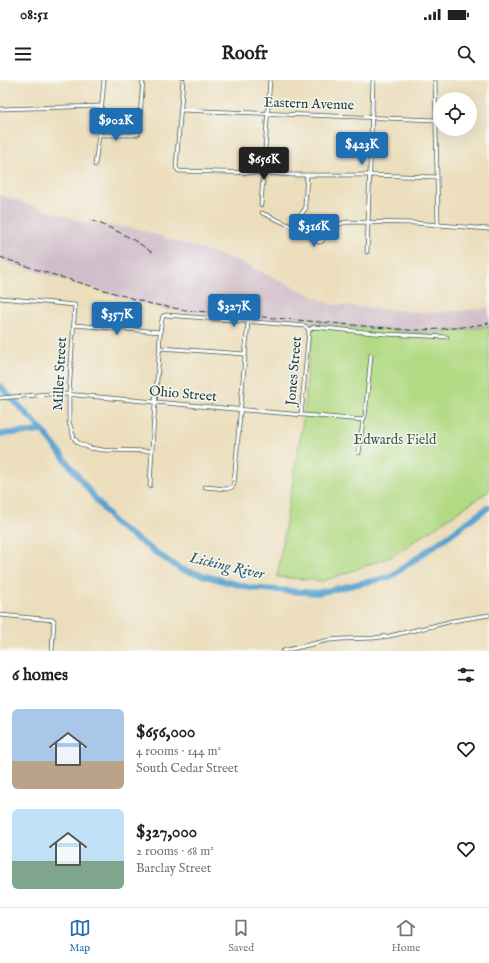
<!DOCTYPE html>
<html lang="en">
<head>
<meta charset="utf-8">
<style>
  body { margin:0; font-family:"IM FELL English",serif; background:#f2f2f2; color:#202124; height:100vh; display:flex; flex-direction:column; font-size:15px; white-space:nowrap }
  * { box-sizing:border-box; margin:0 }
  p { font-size:13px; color:#757577 }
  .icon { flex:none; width:22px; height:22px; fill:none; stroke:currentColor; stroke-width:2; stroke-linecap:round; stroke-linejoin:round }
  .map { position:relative; height:571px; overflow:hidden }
  .details { display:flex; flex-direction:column; background:#fff; flex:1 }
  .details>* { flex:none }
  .controls { position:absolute; left:433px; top:12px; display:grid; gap:8px }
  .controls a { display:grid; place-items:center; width:44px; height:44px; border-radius:50%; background:#fff; box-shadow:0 4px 16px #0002; font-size:20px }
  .price { position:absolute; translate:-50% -34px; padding:0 9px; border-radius:4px; background:#1f6fb2; color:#fff; font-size:13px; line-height:26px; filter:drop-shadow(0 1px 2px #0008) }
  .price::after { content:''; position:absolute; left:50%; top:24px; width:12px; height:9px; margin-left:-6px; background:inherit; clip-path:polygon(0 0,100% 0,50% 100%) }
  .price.on { background:#222; color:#fff }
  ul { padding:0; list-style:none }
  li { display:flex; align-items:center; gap:12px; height:100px; padding:0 12px }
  li span { display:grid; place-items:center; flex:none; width:112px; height:80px; border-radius:6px; color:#555 }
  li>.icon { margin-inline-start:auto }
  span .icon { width:48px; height:48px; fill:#fffc; stroke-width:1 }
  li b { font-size:17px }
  h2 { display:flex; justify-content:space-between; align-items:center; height:48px; padding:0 12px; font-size:17px }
  .status { display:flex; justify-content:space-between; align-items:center; height:28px; padding:0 20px; background:#fff; direction:ltr }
  .status svg { height:11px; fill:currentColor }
  header { display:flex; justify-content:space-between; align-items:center; height:52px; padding:0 12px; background:#fff; font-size:18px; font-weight:800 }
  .dock { display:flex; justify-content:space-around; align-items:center; height:56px; border-top:1px solid #e0e0e0; background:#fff; font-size:11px; color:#757577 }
  .dock a { display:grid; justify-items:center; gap:2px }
  .dock .on { color:#1f6fb2 }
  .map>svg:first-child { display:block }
  .industrial { fill:#d1bdc9 }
  .green { fill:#b2da84; stroke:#688c5c }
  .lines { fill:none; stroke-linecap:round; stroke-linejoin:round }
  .river { stroke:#58a2d0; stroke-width:6 }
  .minor-casing { stroke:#3e5548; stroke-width:4.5 }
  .minor { stroke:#fff; stroke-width:3 }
  .rail { stroke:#1f3d34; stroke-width:1; stroke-dasharray:6 3; stroke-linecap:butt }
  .labels { text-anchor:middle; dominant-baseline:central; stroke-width:3; stroke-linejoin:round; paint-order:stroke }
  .street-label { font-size:14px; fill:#1f3d34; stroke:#f6f6f2 }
  .park-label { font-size:14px; fill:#3c5c44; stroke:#f6f6f2 }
  .water-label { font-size:15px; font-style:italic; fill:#305b63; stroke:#f6f6f2 }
</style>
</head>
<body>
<div class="status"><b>08:51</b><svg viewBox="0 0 49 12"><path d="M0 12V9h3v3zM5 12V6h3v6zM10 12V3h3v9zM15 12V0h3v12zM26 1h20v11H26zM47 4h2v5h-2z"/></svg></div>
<header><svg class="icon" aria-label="menu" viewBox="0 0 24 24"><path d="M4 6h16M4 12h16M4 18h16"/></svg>Roofr<svg class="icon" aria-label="search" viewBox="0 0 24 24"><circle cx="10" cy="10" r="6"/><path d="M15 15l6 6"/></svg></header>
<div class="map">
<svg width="489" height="571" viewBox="0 0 489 571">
  <rect width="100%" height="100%" fill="#f6f6f2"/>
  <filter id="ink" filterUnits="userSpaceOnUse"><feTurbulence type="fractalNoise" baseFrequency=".025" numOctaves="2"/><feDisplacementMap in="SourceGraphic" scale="8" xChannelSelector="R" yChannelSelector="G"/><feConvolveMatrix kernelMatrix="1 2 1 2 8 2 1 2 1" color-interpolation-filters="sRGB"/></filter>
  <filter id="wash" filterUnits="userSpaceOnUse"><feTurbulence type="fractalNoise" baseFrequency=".012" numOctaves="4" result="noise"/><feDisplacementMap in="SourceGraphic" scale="16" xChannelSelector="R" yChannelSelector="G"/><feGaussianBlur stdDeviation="0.9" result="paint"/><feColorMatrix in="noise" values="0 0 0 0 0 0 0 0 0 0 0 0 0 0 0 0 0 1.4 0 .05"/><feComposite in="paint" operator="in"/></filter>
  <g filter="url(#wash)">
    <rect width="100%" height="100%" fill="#ecdebc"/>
    <path class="industrial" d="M0,115L83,142L138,149L238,181L330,224L428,233L481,229L489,227V246L464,250L422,253L164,230L21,187L0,180Z"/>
    <path class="green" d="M312,243L422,253L464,250L489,246V411L391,477L323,501L277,497L304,334Z"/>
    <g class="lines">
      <g class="river">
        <path d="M0,306L43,351L115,444L180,489L250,508L317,513L390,497L489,427"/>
        <path d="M0,354L43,351"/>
      </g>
    </g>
  </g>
  <g filter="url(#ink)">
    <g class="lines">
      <defs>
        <g id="minor">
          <path d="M183,0L176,87L177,89L179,91L263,93L293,95H369L437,97"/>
          <path d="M435,0L438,145"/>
          <path d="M0,29L101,26"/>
          <path d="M181,30L436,40"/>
          <path d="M99,55H133L138,54L139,49L143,0"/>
          <path d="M95,85L99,55L104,0"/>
          <path d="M261,125L270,0"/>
          <path d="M262,133L291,146L319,162H321C328,152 334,144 347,142L415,143L489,149"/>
          <path d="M291,146L306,128L305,124L307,95"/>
          <path d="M367,172L373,0"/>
          <path d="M0,218L75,225L69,314V342L74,358L78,363L90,368L103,370L152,371"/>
          <path d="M74,245L161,252"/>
          <path d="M309,250L314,247L385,254L447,257"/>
          <path d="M160,268L245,274"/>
          <path d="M0,318L49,314H65L268,332L363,340"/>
          <path d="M301,335L309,250"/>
          <path d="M359,373L363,340L365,336L371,275"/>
          <path d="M150,406C152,363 155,320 159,276C160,265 159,247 163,236L167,235L305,246L309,250"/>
          <path d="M205,407L227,409L232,407L234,404L248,242"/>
          <path d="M0,535L54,540L52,571"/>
          <path d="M283,571L329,560L342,559L374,558L389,556L433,546L452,541L489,535"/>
        </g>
      </defs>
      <use href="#minor" class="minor-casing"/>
      <use href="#minor" class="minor"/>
      <g class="rail">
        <path d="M91,140C114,149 135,159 154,174"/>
        <path d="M0,177L44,192L151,224L185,230L409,250C436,250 462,248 489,243"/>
      </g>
    </g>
  </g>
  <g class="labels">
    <g class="street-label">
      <text transform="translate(309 24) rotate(2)">Eastern Avenue</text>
      <text transform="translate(294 291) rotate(-85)">Jones Street</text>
      <text transform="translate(60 294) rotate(-87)">Miller Street</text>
      <text transform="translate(183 314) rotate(5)">Ohio Street</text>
    </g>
    <g class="park-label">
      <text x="395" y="360">Edwards Field</text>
    </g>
    <g class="water-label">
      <text transform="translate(227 486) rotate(13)">Licking River</text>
    </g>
  </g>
</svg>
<div class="controls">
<a><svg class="icon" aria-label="locate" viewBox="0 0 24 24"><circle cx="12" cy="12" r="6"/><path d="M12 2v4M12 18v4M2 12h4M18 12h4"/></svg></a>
</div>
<b class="price" style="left:116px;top:62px">$902K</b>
<b class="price" style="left:362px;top:86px">$423K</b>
<b class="price on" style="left:264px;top:101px">$656K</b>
<b class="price" style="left:314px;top:168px">$316K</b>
<b class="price" style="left:234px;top:248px">$327K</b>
<b class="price" style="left:117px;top:256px">$357K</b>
</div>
<section class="details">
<h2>6 homes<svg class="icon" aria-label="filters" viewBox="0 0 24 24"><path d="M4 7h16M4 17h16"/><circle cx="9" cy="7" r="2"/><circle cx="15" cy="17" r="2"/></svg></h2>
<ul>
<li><span style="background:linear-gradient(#a9c7e8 65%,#b9a48a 0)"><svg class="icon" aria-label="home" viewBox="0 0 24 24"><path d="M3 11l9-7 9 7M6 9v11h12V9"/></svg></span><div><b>$656,000</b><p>4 rooms · 144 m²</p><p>South Cedar Street</p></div><svg class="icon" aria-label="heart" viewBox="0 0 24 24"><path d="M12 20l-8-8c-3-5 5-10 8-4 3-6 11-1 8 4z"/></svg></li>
<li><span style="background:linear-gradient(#bfe0f5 65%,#7fa58c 0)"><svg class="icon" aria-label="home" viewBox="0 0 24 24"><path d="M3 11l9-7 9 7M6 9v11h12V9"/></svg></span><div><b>$327,000</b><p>2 rooms · 68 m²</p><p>Barclay Street</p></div><svg class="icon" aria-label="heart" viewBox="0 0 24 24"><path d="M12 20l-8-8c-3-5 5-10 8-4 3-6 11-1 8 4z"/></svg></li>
</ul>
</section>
<nav class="dock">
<a class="on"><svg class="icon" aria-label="map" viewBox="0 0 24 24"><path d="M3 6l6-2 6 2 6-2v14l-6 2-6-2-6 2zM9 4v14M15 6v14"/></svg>Map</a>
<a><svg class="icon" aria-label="saved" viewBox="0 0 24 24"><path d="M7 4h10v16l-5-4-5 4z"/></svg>Saved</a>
<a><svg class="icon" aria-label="home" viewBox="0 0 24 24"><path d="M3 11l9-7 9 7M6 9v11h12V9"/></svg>Home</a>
</nav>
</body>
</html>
